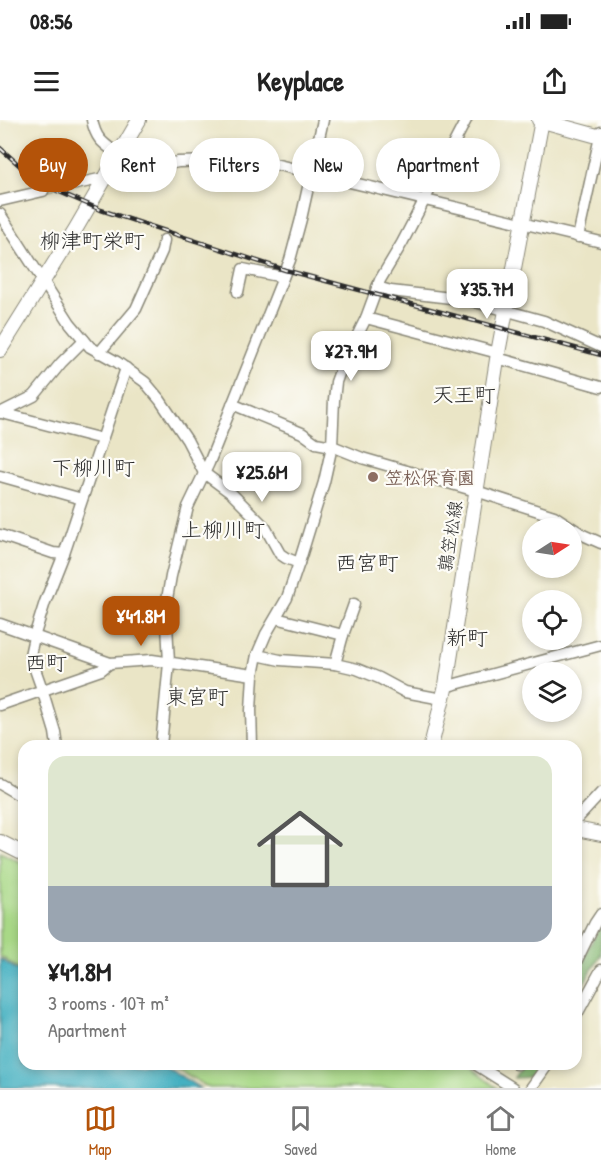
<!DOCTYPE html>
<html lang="en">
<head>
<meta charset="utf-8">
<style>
  body { margin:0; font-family:"Patrick Hand","Klee One",sans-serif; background:#f6f6f6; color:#222; height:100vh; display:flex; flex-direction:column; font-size:22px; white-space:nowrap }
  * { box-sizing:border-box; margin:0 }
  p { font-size:20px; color:#767676 }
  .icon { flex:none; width:33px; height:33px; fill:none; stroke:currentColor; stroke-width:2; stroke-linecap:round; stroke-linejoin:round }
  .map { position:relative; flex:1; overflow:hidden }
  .panel { position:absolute; left:18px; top:620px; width:564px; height:330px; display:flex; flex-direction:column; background:#fff; border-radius:18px; box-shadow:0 3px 9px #0003 }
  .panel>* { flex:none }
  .banner { position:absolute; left:18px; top:18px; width:566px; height:54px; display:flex; gap:12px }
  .needle { width:39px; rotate:78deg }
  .fabs { position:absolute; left:522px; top:398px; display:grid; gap:12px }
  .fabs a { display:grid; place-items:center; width:60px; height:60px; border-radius:50%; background:#fff; box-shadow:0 3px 9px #0003; font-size:30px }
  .price { position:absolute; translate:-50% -51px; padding:0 14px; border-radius:12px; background:#fff; color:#222; font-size:20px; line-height:39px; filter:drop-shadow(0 2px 3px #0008) }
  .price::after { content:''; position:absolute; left:50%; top:36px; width:18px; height:14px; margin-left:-9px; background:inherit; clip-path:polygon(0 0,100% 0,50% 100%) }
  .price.current { background:#b45309; color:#fff }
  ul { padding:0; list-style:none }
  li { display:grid; align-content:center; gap:12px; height:318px; padding:0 30px }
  li span { display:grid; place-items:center; height:186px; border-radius:18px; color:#555 }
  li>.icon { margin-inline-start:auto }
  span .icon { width:108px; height:108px; fill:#fffc; stroke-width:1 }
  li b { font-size:26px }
  .chip { padding:0 21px; border-radius:27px; background:#fff; box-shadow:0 3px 9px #0003; font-size:21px; line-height:54px }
  .chip.current { background:#b45309; color:#fff }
  .status { display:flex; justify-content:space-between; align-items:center; height:42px; padding:0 30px; background:#fff; direction:ltr }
  .status svg { height:16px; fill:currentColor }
  header { display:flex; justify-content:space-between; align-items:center; height:78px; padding:0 30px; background:#fff; font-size:27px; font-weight:700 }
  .tabs { display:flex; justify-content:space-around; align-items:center; height:84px; border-top:2px solid #e0e0e0; background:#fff; font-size:16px; color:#767676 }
  .tabs a { display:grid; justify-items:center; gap:3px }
  .tabs .current { color:#b45309 }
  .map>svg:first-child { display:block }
  .green { fill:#a8d886; stroke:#6a8258; stroke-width:1.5 }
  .forest { fill:#86b873; stroke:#58724f; stroke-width:1.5 }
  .water { fill:#44b0c1; stroke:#386e76; stroke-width:1.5 }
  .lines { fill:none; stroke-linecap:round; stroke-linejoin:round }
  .minor-tunnel { stroke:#c4c0a7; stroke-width:10; stroke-dasharray:10 5; stroke-linecap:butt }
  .minor-casing { stroke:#8a8878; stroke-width:13 }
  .major-casing { stroke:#8a8878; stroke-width:16 }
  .minor { stroke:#fff; stroke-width:10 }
  .major { stroke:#fff; stroke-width:14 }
  .rail-casing { stroke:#2b2b2b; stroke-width:4.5 }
  .rail { stroke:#fdfcf7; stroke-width:2; stroke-dasharray:7; stroke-linecap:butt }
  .education-dot { fill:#8d6e63; stroke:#fdfcf7; stroke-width:2 }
  .labels { text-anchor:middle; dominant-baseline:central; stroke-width:4.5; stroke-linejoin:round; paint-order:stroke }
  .education-label { font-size:18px; font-weight:bold; fill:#785e54; stroke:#fdfcf7; text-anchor:start }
  .street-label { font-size:18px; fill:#2b2b2b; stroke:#fdfcf7 }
  .quarter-label { font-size:21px; fill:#2b2b2b; stroke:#fdfcf7 }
</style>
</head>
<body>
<div class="status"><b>08:56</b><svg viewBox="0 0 49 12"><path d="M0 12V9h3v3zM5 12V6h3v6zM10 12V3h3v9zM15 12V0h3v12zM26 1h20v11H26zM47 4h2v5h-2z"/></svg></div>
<header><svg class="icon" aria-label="menu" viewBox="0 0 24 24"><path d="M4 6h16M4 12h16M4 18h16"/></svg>Keyplace<svg class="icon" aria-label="share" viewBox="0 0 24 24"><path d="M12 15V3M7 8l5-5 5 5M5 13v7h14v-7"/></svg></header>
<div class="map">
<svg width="601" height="968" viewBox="0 0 601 968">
  <rect width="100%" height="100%" fill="#fdfcf7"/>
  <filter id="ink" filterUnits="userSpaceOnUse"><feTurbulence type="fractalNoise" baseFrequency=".0167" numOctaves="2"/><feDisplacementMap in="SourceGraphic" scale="12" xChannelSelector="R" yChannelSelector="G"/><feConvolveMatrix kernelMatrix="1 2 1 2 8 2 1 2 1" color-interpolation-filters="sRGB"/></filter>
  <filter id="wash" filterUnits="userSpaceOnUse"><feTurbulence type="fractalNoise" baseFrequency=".008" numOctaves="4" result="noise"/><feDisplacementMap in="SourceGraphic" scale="24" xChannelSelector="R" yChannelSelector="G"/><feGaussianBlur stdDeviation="1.35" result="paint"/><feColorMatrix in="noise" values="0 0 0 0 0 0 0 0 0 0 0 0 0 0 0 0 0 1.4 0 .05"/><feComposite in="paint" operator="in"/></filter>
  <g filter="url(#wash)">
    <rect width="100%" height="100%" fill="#eae5c6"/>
    <g class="green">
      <path d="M0,732L24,744V852L0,836Z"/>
      <path d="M170,944H465L497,968H209Z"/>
    </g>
    <g class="forest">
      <path d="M601,804V834L576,877V852Z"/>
      <path d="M523,944H538L530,957L514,958Z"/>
    </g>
    <path class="water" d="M0,839L24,854V944H162L200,968H0Z"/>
  </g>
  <g filter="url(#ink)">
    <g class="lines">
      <path class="minor-tunnel" d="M43,71L67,66"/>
      <defs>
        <g id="minor">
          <path d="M92,0C96,20 103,23 119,35"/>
          <path d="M67,66L178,42L247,40L270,43L601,122"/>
          <path d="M0,81L43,71"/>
          <path d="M0,94L70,203L90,227L117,242L145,262L160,280L187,320L204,353L231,373L265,407L280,434L286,438L299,443"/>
          <path d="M578,117L601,12"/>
          <path d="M377,167L391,171L468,180L544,201L601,227"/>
          <path d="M238,172L243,149L283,157"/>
          <path d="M366,198L498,233"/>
          <path d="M99,233L136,189L162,131L164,120"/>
          <path d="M497,238L601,267"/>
          <path d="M232,284L302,313L316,323L332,326L362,338L476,371L554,396L583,415L601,423"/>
          <path d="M0,293L34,276L61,243L84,220"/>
          <path d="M2,293L102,319"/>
          <path d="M0,356L82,379"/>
          <path d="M0,415L53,433L64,434"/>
          <path d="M276,498L343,515"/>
          <path d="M0,504L110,543L152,540L253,555"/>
          <path d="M257,535L280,540L335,544L357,549L379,558L405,572L442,579"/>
          <path d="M335,544L343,515L354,484"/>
          <path d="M446,565H452L601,525"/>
          <path d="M0,585L101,550L110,543"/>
          <path d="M57,626L55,612L42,569L30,535L34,517L45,482L64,434L126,248"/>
          <path d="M161,626L169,543L166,485L171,456L188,387L209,343L290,140L301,99L323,0"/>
          <path d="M252,626L251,590L253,555L257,535L266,514L287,478L299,443L324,362L332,326L334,280L336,262L340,251L366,198L380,160L402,123L466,0"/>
          <path d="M0,664L24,678"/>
          <path d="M576,700L601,673"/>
          <path d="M576,842L595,803L601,794"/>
          <path d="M576,896L601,850"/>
          <path d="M475,944L513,968"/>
          <path d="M516,944H518"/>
          <path d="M531,968L548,944"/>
        </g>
        <g id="major">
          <path d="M539,0L601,17"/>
          <path d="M0,230L75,110L139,0"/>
          <path d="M431,626L446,565L498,233L542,0"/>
          <path d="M576,709L601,714"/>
          <path d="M0,722L24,734"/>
        </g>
      </defs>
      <use href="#minor" class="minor-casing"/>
      <use href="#major" class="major-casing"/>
      <use href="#minor" class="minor"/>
      <use href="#major" class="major"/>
      <defs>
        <path id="rail" d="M0,28L28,53L55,70L101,90L285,150L601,235"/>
      </defs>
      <use href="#rail" class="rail-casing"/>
      <use href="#rail" class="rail"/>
    </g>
  </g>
  <circle class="education-dot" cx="373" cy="357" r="6"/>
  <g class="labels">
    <g class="education-label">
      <text x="385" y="357">笠松保育園</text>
    </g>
    <g class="street-label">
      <text transform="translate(450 416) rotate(-81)">鶉笠松線</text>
    </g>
    <g class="quarter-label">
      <text x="92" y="120">柳津町栄町</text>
      <text x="464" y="274">天王町</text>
      <text x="93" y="347">下柳川町</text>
      <text x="223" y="409">上柳川町</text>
      <text x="367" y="442">西宮町</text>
      <text x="467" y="517">新町</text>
      <text x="46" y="542">西町</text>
      <text x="197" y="576">東宮町</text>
    </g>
  </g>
</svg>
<div class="fabs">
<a><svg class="needle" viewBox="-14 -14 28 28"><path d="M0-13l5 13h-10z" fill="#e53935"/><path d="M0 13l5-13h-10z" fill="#767676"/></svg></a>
<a><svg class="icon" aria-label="locate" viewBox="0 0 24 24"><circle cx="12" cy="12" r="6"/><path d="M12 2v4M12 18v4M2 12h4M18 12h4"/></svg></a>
<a><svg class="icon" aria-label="layers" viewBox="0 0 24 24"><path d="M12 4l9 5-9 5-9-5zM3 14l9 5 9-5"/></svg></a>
</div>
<b class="price" style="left:487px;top:200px">¥35.7M</b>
<b class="price" style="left:351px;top:262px">¥27.9M</b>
<b class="price" style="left:262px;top:383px">¥25.6M</b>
<b class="price current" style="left:141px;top:527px">¥41.8M</b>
<div class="banner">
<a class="chip current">Buy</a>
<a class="chip">Rent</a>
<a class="chip">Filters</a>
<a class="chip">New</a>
<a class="chip">Apartment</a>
</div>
<section class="panel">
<ul>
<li><span style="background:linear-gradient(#dfe7d0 70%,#9aa5b1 0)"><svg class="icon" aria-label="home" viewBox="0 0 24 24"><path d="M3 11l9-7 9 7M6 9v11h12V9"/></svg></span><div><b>¥41.8M</b><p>3 rooms · 107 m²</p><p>Apartment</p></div></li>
</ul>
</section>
</div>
<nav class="tabs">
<a class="current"><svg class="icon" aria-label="map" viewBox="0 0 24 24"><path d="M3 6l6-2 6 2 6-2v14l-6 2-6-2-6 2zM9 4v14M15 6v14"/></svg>Map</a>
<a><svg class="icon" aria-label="saved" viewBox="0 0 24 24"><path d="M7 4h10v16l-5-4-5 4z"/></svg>Saved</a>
<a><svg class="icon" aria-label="home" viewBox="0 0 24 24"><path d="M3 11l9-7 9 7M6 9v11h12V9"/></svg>Home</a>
</nav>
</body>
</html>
